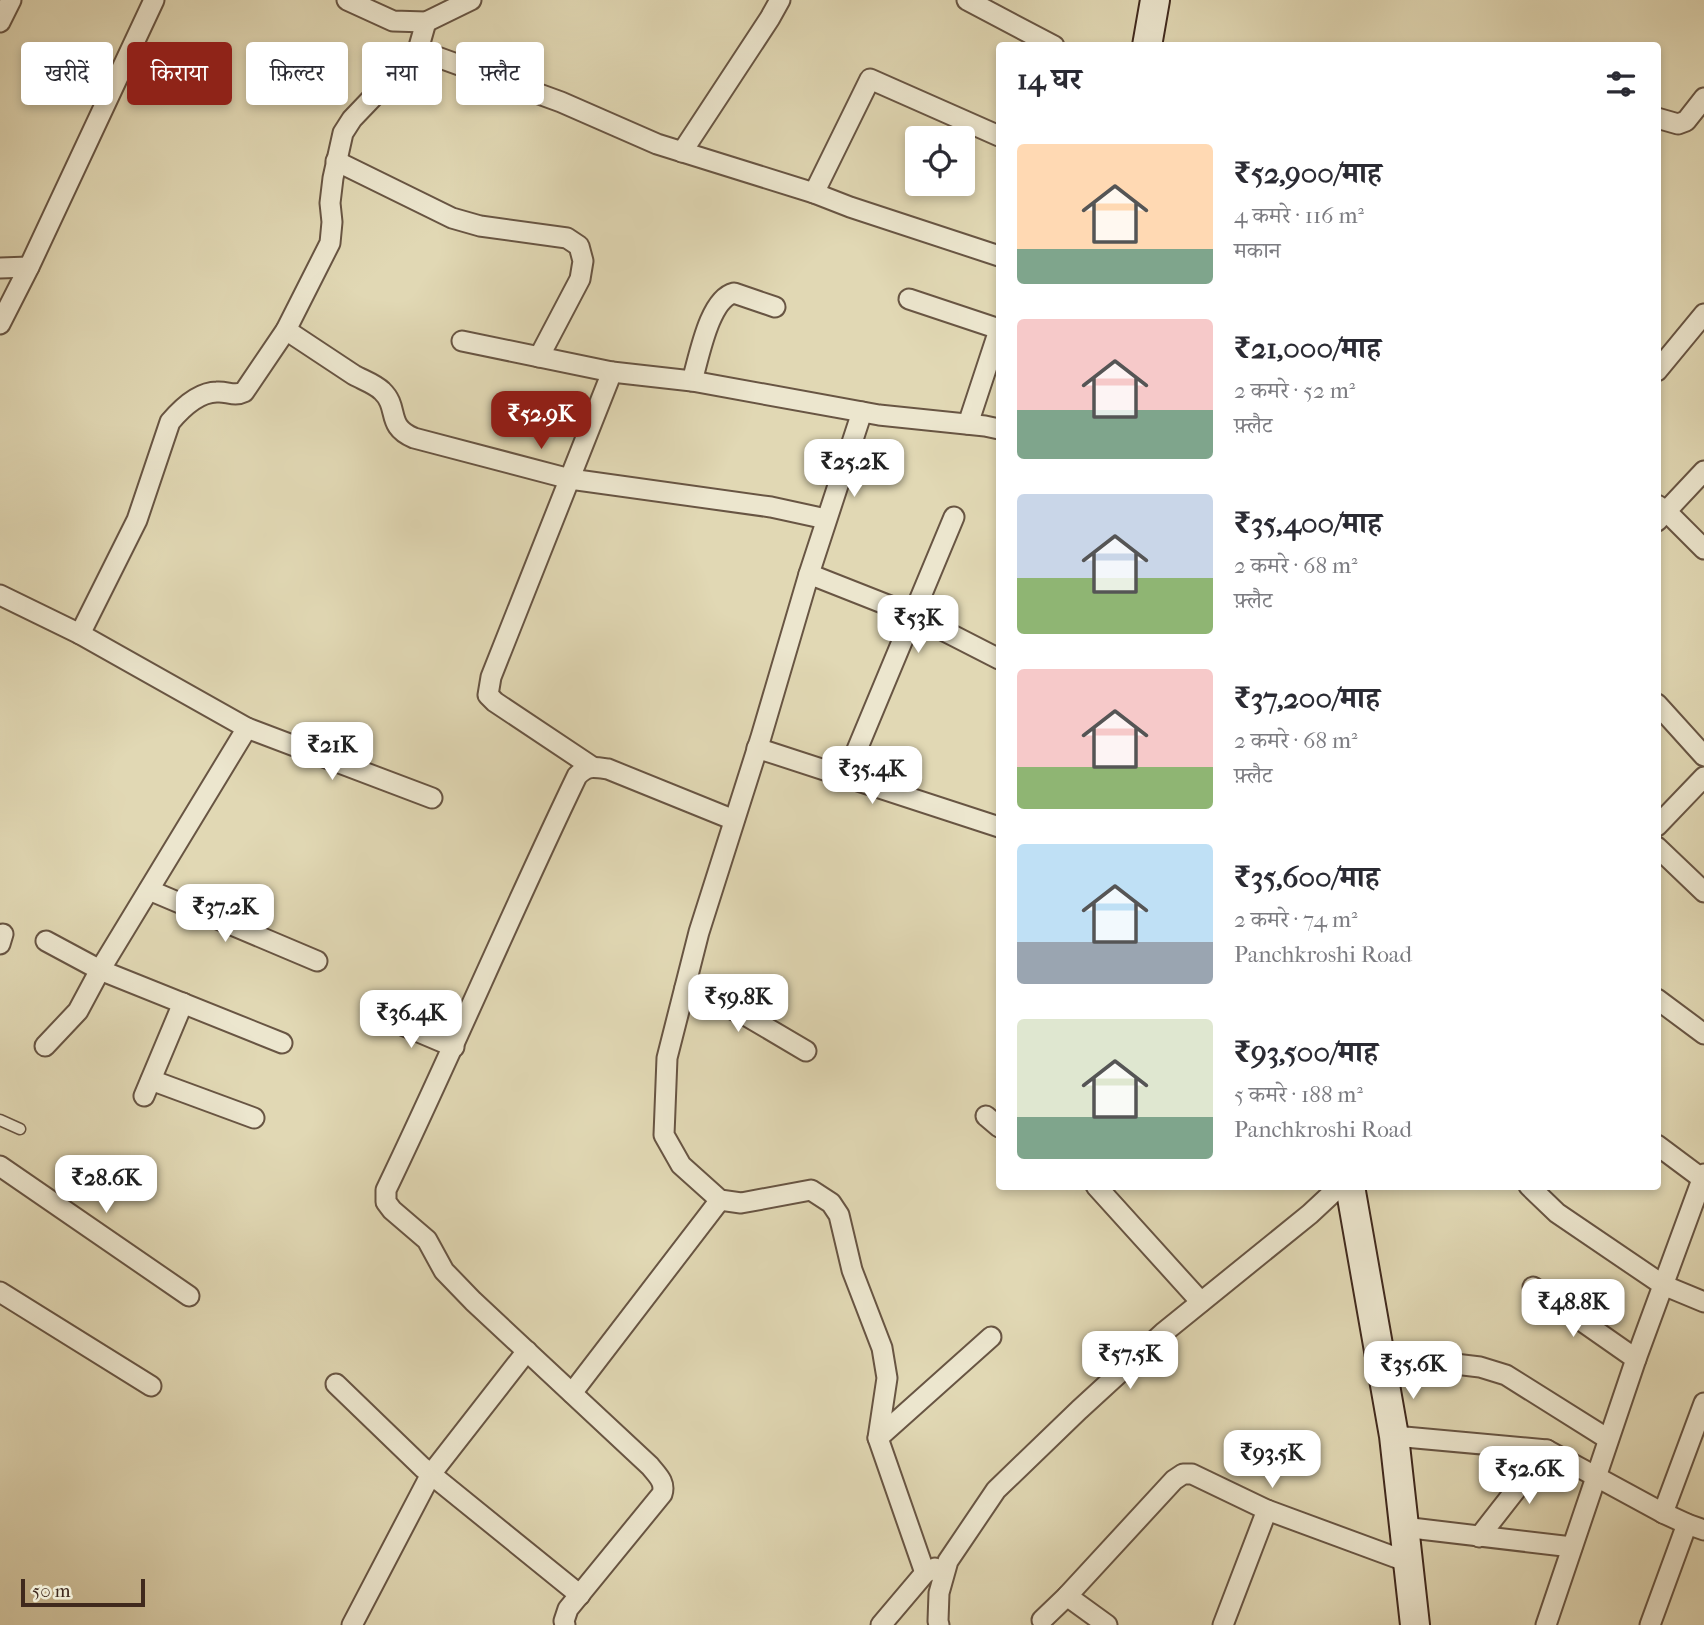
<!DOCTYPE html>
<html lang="hi">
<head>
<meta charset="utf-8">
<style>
  body { margin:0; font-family:"IM FELL French Canon","Noto Serif Devanagari",serif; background:#f2f2f3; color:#2b2b33; height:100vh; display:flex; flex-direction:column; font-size:26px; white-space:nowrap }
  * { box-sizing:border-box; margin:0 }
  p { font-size:23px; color:#7c7c81 }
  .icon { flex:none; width:38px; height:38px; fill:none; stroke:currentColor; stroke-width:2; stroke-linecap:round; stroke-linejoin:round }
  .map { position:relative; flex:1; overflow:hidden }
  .sheet { position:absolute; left:996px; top:42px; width:665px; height:1148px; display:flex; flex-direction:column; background:#fff; border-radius:7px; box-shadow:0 4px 10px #0003 }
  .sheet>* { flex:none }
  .hud { position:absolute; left:21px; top:42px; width:665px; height:63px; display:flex; gap:14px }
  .buttons { position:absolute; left:905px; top:126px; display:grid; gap:14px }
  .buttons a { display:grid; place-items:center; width:70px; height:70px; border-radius:7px; background:#fff; box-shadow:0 4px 10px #0003; font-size:35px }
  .scale { position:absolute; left:21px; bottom:18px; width:124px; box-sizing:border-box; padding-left:7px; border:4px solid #40291d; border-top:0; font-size:19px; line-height:24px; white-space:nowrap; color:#40291d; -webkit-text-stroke:5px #ece6ce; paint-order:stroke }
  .price { position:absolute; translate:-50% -60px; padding:0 16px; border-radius:14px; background:#fff; color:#222; font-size:23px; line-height:46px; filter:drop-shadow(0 2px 4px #0008) }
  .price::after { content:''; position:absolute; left:50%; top:42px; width:21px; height:16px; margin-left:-10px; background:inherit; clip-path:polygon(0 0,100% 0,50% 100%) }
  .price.active { background:#8f2418; color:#fff }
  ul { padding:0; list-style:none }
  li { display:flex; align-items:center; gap:21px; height:175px; padding:0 21px }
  li span { display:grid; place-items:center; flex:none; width:196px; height:140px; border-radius:7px; color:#555 }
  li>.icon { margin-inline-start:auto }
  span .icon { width:84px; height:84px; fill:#fffc; stroke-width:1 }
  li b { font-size:30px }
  h2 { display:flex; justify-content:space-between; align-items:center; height:84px; padding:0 21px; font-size:30px }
  .chip { padding:0 24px; border-radius:7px; background:#fff; box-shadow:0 4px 10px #0003; font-size:24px; line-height:63px }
  .chip.active { background:#8f2418; color:#fff }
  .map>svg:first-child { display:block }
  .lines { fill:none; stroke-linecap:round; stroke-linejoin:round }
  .lane-casing { stroke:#685543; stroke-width:13 }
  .street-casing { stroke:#685543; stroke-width:23 }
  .secondary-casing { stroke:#40291d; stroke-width:32 }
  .lane { stroke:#ece6ce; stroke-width:10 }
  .street { stroke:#ece6ce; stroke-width:19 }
  .secondary { stroke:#ece6ce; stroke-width:28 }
</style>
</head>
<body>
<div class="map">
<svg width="1704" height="1625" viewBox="0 0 1704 1625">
  <rect width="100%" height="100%" fill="#e1d8b4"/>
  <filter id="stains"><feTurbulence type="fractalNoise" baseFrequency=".00286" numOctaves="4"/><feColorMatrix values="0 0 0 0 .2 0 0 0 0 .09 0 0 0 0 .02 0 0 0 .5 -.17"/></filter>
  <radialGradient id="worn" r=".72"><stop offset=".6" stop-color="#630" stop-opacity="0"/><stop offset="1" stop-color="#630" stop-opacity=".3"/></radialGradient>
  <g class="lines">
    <defs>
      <path id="lane" d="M0,1120L20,1129"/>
      <g id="street">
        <path d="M347,0L393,21L426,22L471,0"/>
        <path d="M967,0L1054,46"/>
        <path d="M0,22L11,0"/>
        <path d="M418,50L561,102L657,144L814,193L850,207L999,256"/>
        <path d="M1657,118L1678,124L1686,121L1704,98"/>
        <path d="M682,152L770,18L780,0"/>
        <path d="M336,161L452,218L480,226L567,238L579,246L583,261L580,279L539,357"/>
        <path d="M814,193L870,79L999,136"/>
        <path d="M0,268L29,267"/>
        <path d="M909,299L999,329"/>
        <path d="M0,324L29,267L154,0"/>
        <path d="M286,330C309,345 331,360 354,375C363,380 375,384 382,391C400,408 385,426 414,438L570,479L771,507L826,519"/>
        <path d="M462,341L612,372L692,381L879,415L985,426L999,429"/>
        <path d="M1657,371L1704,314"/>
        <path d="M692,381C699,358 709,299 734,293L775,307"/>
        <path d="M968,424L999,330"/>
        <path d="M1657,505L1666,511L1704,549"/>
        <path d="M1657,521L1704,471"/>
        <path d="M809,574L862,412"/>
        <path d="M0,595L80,634L247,728L100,970L78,1011L45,1046"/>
        <path d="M80,634L137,520L170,422C181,409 198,392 217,392C227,391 234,397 244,392L286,330L330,243L332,222L330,203L333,178L343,133L352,119L418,50L426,22"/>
        <path d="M1657,704L1704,756"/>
        <path d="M247,728L432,798"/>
        <path d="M757,748L999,827"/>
        <path d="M591,766L495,702L488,695L491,677L612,372"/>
        <path d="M846,776L954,517"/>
        <path d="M1657,826L1704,777"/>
        <path d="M1657,847L1704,892"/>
        <path d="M149,890L317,961"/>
        <path d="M46,941L100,970L282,1043"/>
        <path d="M0,944L3,934"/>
        <path d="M685,988L745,1015L806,1051"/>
        <path d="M1657,999L1704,1034"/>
        <path d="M383,1017L454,1047"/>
        <path d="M151,1080L254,1118"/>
        <path d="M144,1096L183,1003"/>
        <path d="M986,1116L999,1127"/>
        <path d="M1657,1145L1704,1180"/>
        <path d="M0,1166L189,1296"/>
        <path d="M1096,1186L1201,1302"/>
        <path d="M1529,1186L1557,1213L1663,1285L1704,1302"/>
        <path d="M1533,1287L1636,1359"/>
        <path d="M0,1292L151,1386"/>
        <path d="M1438,1362L1480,1367L1506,1375L1608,1439"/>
        <path d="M336,1384L422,1467L580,1595"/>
        <path d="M572,1393L720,1200"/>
        <path d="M1394,1436L1547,1450L1663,1513L1687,1524L1704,1530"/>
        <path d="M878,1438L991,1337"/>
        <path d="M1663,1513L1704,1403"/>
        <path d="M1403,1527L1572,1547"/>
        <path d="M1479,1537L1547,1450"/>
        <path d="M925,1573L878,1438L887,1378L882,1348L852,1270L839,1215L831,1203L811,1190L741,1203L720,1200L681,1165L664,1135L667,1058L699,932L761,737L809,574L913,615L999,659"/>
        <path d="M1067,1596L1107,1625"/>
        <path d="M1042,1620L1067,1596L1174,1480L1183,1474H1192L1267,1510"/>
        <path d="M352,1625L431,1474L527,1351"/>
        <path d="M565,1625L564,1621L568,1609L662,1494C666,1482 657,1475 650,1466L473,1301L444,1271L427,1240L392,1210L386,1202V1190C452,1053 511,913 577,776C587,765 594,767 608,769L734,820"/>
        <path d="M881,1625L925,1573L935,1568"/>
        <path d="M939,1625L938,1621L939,1593L948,1561L996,1490L1079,1410L1163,1333L1310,1214L1340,1186"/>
        <path d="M1223,1625L1267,1510L1408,1562"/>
        <path d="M1546,1625L1636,1359L1704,1174"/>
        <path d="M1650,1625L1687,1524"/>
      </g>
      <g id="secondary">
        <path d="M1147,46L1155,0"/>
        <path d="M1350,1186L1394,1436L1415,1625"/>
      </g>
    </defs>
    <use href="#lane" class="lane-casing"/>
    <use href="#street" class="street-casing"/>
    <use href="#secondary" class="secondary-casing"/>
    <use href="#lane" class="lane"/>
    <use href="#street" class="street"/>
    <use href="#secondary" class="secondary"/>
  </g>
  <rect width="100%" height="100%" filter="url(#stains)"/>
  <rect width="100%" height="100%" fill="url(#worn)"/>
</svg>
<div class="buttons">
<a><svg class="icon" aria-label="locate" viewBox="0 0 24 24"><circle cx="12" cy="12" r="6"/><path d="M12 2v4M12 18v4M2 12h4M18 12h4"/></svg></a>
</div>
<div class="scale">50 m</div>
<b class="price active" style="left:541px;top:451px">₹52.9K</b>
<b class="price" style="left:854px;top:499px">₹25.2K</b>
<b class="price" style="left:918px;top:655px">₹53K</b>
<b class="price" style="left:332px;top:782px">₹21K</b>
<b class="price" style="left:872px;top:806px">₹35.4K</b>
<b class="price" style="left:225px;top:944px">₹37.2K</b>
<b class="price" style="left:738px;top:1034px">₹59.8K</b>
<b class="price" style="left:411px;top:1050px">₹36.4K</b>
<b class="price" style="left:106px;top:1215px">₹28.6K</b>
<b class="price" style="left:1573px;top:1339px">₹48.8K</b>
<b class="price" style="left:1130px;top:1391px">₹57.5K</b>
<b class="price" style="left:1413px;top:1401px">₹35.6K</b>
<b class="price" style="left:1272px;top:1490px">₹93.5K</b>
<b class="price" style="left:1529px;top:1506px">₹52.6K</b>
<div class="hud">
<a class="chip">खरीदें</a>
<a class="chip active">किराया</a>
<a class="chip">फ़िल्टर</a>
<a class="chip">नया</a>
<a class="chip">फ़्लैट</a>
</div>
<section class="sheet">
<h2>14 घर<svg class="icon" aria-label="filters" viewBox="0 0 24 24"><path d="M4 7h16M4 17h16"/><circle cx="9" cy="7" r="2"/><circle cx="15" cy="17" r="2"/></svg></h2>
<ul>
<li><span style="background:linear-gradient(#ffd9b3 75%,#7fa58c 0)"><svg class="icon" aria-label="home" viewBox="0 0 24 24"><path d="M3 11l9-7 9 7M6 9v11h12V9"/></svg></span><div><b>₹52,900/माह</b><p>4 कमरे · 116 m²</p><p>मकान</p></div></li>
<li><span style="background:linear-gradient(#f6c9c9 65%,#7fa58c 0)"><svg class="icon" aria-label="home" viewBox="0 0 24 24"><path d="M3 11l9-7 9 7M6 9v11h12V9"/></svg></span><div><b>₹21,000/माह</b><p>2 कमरे · 52 m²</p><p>फ़्लैट</p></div></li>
<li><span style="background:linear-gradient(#c9d6e8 60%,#8fb573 0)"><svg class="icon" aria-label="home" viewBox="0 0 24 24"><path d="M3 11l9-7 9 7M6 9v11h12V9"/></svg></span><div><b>₹35,400/माह</b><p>2 कमरे · 68 m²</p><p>फ़्लैट</p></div></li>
<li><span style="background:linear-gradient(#f6c9c9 70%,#8fb573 0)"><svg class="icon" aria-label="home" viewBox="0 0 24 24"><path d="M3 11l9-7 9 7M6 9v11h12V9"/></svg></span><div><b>₹37,200/माह</b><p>2 कमरे · 68 m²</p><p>फ़्लैट</p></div></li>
<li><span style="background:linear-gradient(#bfe0f5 70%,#9aa5b1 0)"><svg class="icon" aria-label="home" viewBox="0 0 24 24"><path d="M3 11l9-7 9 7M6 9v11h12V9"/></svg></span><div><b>₹35,600/माह</b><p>2 कमरे · 74 m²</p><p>Panchkroshi Road</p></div></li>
<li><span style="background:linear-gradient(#dfe7d0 70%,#7fa58c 0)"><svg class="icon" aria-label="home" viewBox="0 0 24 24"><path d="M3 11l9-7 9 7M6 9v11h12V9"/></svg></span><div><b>₹93,500/माह</b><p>5 कमरे · 188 m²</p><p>Panchkroshi Road</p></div></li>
</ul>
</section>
</div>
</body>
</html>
